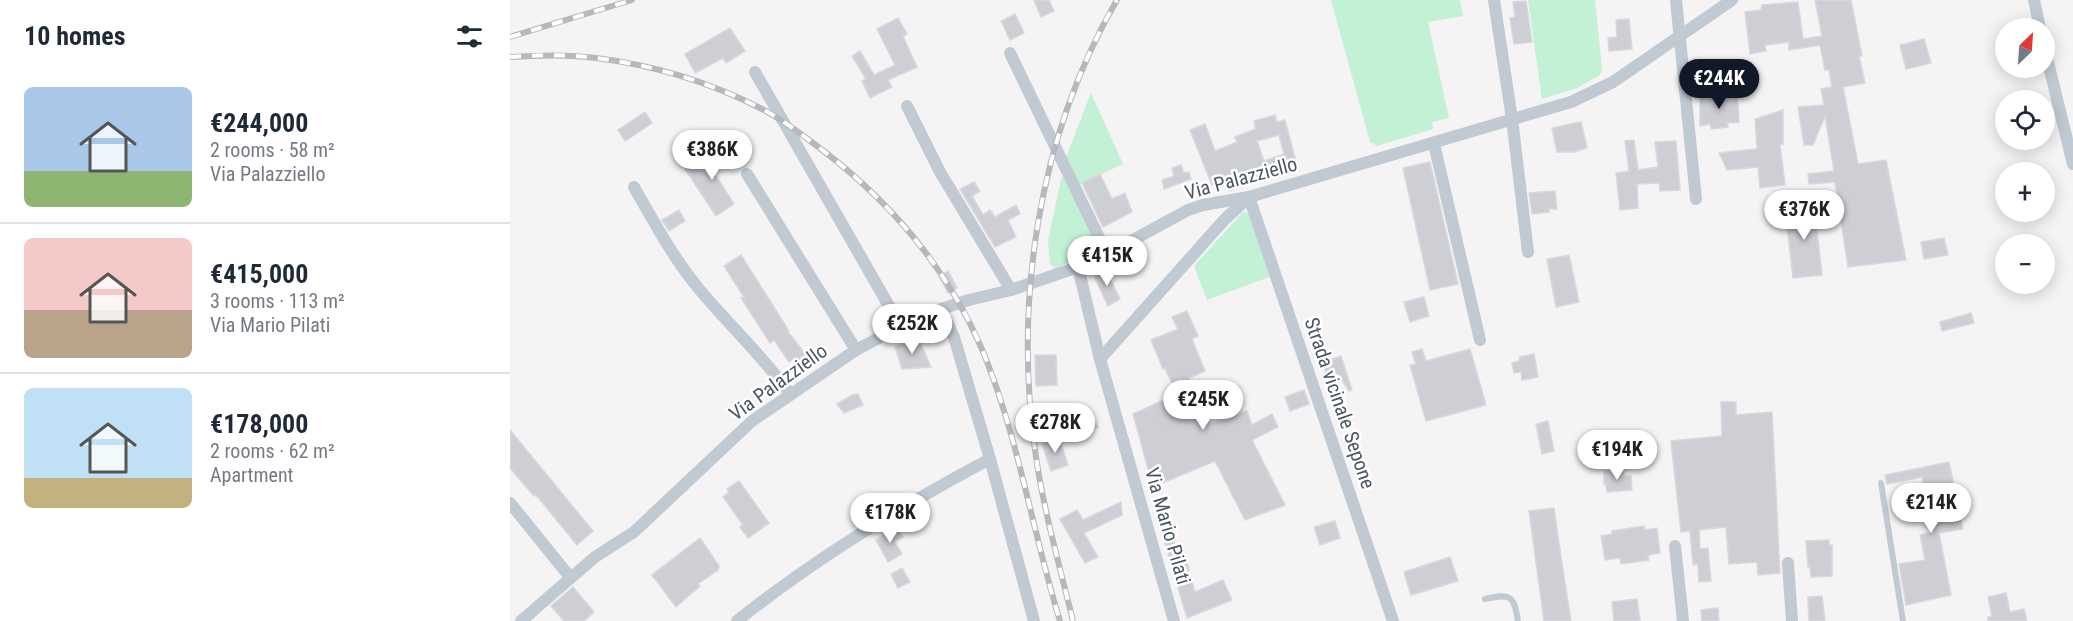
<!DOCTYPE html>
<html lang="en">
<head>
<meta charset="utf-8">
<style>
  body { margin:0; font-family:"Roboto Condensed",sans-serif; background:#f6f6f7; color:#1f2937; height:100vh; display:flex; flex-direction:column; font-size:22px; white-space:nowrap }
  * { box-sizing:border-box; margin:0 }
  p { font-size:20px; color:#747a83 }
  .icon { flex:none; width:33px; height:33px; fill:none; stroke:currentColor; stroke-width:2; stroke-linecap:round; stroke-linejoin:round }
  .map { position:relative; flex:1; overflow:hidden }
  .drawer { display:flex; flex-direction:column; background:#fff; width:510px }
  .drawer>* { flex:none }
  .needle { width:39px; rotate:25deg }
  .controls { position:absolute; left:1485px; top:18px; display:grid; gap:12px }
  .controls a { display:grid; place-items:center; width:60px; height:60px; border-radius:50%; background:#fff; box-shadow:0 3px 15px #0003; font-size:30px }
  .price { position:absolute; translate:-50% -51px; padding:0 14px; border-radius:21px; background:#fff; color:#222; font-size:20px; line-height:39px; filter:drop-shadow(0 2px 3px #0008) }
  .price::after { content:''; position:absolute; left:50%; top:36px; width:18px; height:14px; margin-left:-9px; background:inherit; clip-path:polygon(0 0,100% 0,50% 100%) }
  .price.on { background:#111827; color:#fff }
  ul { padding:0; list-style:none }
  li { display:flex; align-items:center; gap:18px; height:150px; padding:0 24px }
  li+li { border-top:2px solid #e0e1e3 }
  li span { display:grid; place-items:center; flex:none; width:168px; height:120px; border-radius:9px; color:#555 }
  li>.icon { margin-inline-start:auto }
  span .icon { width:72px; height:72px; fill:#fffc; stroke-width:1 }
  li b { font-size:26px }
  h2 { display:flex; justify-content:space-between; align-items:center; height:72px; padding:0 24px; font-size:26px }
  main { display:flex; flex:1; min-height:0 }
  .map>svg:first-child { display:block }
  .green { fill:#c3f1d5 }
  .building { fill:#cdcfd5; stroke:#d7d9de; stroke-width:1.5; fill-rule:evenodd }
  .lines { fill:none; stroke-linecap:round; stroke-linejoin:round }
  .service { stroke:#c1cad2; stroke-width:6 }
  .minor { stroke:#c1cad2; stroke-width:12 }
  .rail-casing { stroke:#b5b8bd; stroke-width:6 }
  .rail { stroke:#fff; stroke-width:4; stroke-dasharray:11; stroke-linecap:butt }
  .labels { text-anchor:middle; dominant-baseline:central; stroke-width:5; stroke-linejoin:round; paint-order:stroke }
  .street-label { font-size:20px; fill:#4a5661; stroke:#fff }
</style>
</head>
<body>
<main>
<section class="drawer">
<h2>10 homes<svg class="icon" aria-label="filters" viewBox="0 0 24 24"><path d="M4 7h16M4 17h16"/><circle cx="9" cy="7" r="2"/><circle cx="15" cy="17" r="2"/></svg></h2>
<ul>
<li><span style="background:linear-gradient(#a9c7e8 70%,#8fb573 0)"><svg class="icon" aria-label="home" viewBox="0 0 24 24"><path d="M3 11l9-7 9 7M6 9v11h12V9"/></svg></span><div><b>€244,000</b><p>2 rooms · 58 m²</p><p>Via Palazziello</p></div></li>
<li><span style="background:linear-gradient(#f6c9c9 60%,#b9a48a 0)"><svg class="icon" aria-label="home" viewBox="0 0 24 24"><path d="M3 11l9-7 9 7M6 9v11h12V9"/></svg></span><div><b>€415,000</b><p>3 rooms · 113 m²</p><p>Via Mario Pilati</p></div></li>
<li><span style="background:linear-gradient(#bfe0f5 75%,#c2b280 0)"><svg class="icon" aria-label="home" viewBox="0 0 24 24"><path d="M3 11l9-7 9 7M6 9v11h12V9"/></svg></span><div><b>€178,000</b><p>2 rooms · 62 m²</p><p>Apartment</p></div></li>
</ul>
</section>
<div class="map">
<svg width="1563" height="621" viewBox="0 0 1563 621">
  <rect width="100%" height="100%" fill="#f5f3f3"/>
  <g class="green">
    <path d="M821,0H950L953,16L918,22L939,118L922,122L923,129L867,146L860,142Z"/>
    <path d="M1018,0H1085L1092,68L1090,75L1067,88L1032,99Z"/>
    <path d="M581,93L613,164L568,185L556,157Z"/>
    <path d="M553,177L592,249L546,268L540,264L538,241L551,179Z"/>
    <path d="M733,212L743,214L762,276L697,300L684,266Z"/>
  </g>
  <g class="building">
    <path d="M524,0H539L544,11L531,17Z"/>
    <path d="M1305,0H1341L1352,56H1349L1355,83L1333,87L1348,164L1376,160L1396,260L1338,267L1325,182L1299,184L1298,174L1324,171L1315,116L1303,145H1294L1288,107L1314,105L1311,89L1322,87L1319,70H1315L1310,45L1279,50V42L1255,45L1256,51L1240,54L1235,12L1251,10L1252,5L1288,2L1293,39L1312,36Z"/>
    <path d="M1016,1L1022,42L1004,44L1000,18L1005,17L1003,2Z"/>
    <path d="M505,14L514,33L500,40L491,21Z"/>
    <path d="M388,18L397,34L393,36L407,67L378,80L382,87L360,98L352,81L356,79L342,56L350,51L364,75L385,65L367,29Z"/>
    <path d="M1119,19L1122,49L1099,51L1098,38L1107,37L1106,20Z"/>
    <path d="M220,28L235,51L216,63L213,58L185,73L175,54Z"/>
    <path d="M1414,39L1421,63L1396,69L1390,45Z"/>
    <path d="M1227,93L1229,122L1217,123L1218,127L1201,129L1200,124L1190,126V97Z"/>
    <path d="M1273,110V144H1270L1275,185L1250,188L1248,167L1217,170L1209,153L1246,149L1247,148L1245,119Z"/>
    <path d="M135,112L142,123L115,141L108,130Z"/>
    <path d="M765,115L767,122L775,120L788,170L742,184L741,183L720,191L718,184L710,187L708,182L702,185L680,130L695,124L705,151L727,142L725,137L746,129L744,121ZM769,135L774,154L754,161L747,141Z"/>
    <path d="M1071,122L1077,148L1064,152H1047L1042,128Z"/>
    <path d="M1124,140L1128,170L1148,167L1145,142L1166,141L1170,190L1150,191L1149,183L1127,184L1128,208L1110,210L1106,173L1119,171L1115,141Z"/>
    <path d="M218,145L224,155L201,168L224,204L206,216L175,169Z"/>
    <path d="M920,162L948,284L920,290L893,168Z"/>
    <path d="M671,165L674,173L679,172L681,179L654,189L652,180L664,176L662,168Z"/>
    <path d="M590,174L602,199L615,193L622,212L593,227L572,183Z"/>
    <path d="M464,182L470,191L462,196L473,215L480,210L485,217L506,205L510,214L498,220L506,237L485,247L450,189Z"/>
    <path d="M1045,191L1047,209H1039V212L1022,214L1019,193Z"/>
    <path d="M1304,204L1312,275L1283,278L1275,208Z"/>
    <path d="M169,210L175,221L159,231L152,220Z"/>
    <path d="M1434,238L1438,255L1414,259L1411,242Z"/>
    <path d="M231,255L279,331L278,332L301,361L289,369L283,359L279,362L264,340L260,343L231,298L234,297L214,266Z"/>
    <path d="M1059,255L1069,302L1046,307L1037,259Z"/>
    <path d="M595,268L610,299L598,306L584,276Z"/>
    <path d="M438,271L447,288L438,293L429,276Z"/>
    <path d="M914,297L919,316L900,322L894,302Z"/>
    <path d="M677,311L688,336L682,339L695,371L679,378L700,424L737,411L742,425L762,414L768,427L742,440L775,505L735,520L705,461L643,487L623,414L667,394L655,368L653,369L641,340L668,329L662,317Z"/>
    <path d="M1461,313L1464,323L1432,331L1430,322Z"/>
    <path d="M408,337L421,367L392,369L385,347Z"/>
    <path d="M912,349L916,361L960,349L976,405L916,421L900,365L906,364L902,352Z"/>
    <path d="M1024,354L1028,377L1012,380L1011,372L1004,373L1002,363L1009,361L1010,357Z"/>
    <path d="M525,355H546L547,385L526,386Z"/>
    <path d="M831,356L842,390L839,391L828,374L817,378L814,366L822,364V359Z"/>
    <path d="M794,390L799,404L780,411L775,397Z"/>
    <path d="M348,394L353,405L334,413L327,404L342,395Z"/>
    <path d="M1211,402H1226V415L1262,412L1270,573L1248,575L1247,562L1219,564L1216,527L1189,530L1190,549L1198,548L1201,581L1189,582L1188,564L1183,565L1180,531L1171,532L1161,441L1212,436Z"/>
    <path d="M578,408L588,427L574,434L565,415Z"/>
    <path d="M1038,421L1044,451L1032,454L1026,424Z"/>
    <path d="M0,430L83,531L67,545L26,495L24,496L0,468Z"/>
    <path d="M549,438L558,465L541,471L532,444Z"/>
    <path d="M1439,462L1453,529L1429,533L1441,595L1396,605L1389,564L1415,560L1410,535L1423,532L1412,477L1377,484L1375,475Z"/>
    <path d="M1114,470V476L1121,475L1122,490L1097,492L1096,484H1094V471Z"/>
    <path d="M229,481L259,523L238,538L230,527L233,525L213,497L219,492L217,489Z"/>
    <path d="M611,502L612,515L574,533L588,557L575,563L550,519L567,510L573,520Z"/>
    <path d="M1044,508L1051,557L1061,621H1034L1019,511Z"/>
    <path d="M825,521L830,538L810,545L804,527Z"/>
    <path d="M1134,526L1135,530L1147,528L1150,553L1138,555L1139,560L1111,564L1110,558L1095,560L1091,536L1102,534V531Z"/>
    <path d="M387,527L393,537L385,542L392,554L378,562L366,540Z"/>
    <path d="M662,534L665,546L672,544L685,592L713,580L722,600L677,618L653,537Z"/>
    <path d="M190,538L209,566L208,570L188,584L190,586L166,607L142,575Z"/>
    <path d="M1319,540V545H1322V576L1301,577L1300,567H1298L1296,541Z"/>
    <path d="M940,557L948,581L901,595L894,572Z"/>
    <path d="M392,568L400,582L388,588L381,574Z"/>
    <path d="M63,587L84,612L74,621H54L41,606Z"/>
    <path d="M1496,593L1500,612L1514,609L1517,621H1478V617L1482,616L1478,597Z"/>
    <path d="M1312,596L1315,621H1299L1298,597Z"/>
    <path d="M1127,599L1130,621H1104L1102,602Z"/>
    <path d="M1208,608L1209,621H1192L1191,610Z"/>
  </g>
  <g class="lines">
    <g class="service">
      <path d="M1371,483L1393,621"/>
      <path d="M975,599C1000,593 1004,595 1008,621"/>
    </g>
    <g class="minor">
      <path d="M984,0L1002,119L1018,252"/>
      <path d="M1166,0L1186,199"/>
      <path d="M1524,0L1530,28"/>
      <path d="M1534,46L1563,164"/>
      <path d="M500,53L597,254"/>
      <path d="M245,72L391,327"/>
      <path d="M397,106L430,172L501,290"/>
      <path d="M924,144L970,340"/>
      <path d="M237,174L346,350"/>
      <path d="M124,187C144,222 164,259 189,289C219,325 253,356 280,394"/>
      <path d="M568,267L590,359L664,621"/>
      <path d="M431,309L444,337L480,459L524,621"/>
      <path d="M590,359L715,219L739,197L883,621"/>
      <path d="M0,503L60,577"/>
      <path d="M1165,546L1173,621"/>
      <path d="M1278,563L1282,621"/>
      <path d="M11,621L85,557L124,532L242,421L346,350L401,321L431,309L459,300L501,290L568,267L597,254L678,210L693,205L739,197L1061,102L1103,82L1222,0"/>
      <path d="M227,621C306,558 391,506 480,459"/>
    </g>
    <defs>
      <g id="rail">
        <path d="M0,37L122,0"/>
        <path d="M0,57C29,55 57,54 86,58C144,65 202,83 254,110C271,119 287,131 303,143C375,196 435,264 471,347C508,434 522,531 550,621"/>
        <path d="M563,621C550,567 534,512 526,457C503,303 528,136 607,0"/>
      </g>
    </defs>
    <use href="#rail" class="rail-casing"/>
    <use href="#rail" class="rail"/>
  </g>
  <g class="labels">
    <g class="street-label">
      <text transform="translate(731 178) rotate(-15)">Via Palazziello</text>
      <text transform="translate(268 382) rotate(-36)">Via Palazziello</text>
      <text transform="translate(830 403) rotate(71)">Strada vicinale Sepone</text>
      <text transform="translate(658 526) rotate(74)">Via Mario Pilati</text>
    </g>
  </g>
</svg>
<div class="controls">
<a><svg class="needle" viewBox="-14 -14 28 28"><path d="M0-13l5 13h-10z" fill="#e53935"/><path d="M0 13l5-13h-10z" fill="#747a83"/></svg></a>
<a><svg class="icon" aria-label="locate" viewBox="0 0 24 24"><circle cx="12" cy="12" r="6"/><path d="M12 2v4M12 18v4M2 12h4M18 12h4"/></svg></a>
<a>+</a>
<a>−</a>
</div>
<b class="price on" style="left:1209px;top:110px">€244K</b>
<b class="price" style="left:202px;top:181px">€386K</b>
<b class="price" style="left:1294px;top:241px">€376K</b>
<b class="price" style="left:597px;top:287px">€415K</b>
<b class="price" style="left:402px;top:355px">€252K</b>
<b class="price" style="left:693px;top:431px">€245K</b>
<b class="price" style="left:545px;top:454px">€278K</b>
<b class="price" style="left:1107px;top:481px">€194K</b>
<b class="price" style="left:1421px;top:534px">€214K</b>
<b class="price" style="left:380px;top:544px">€178K</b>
</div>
</main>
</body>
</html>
